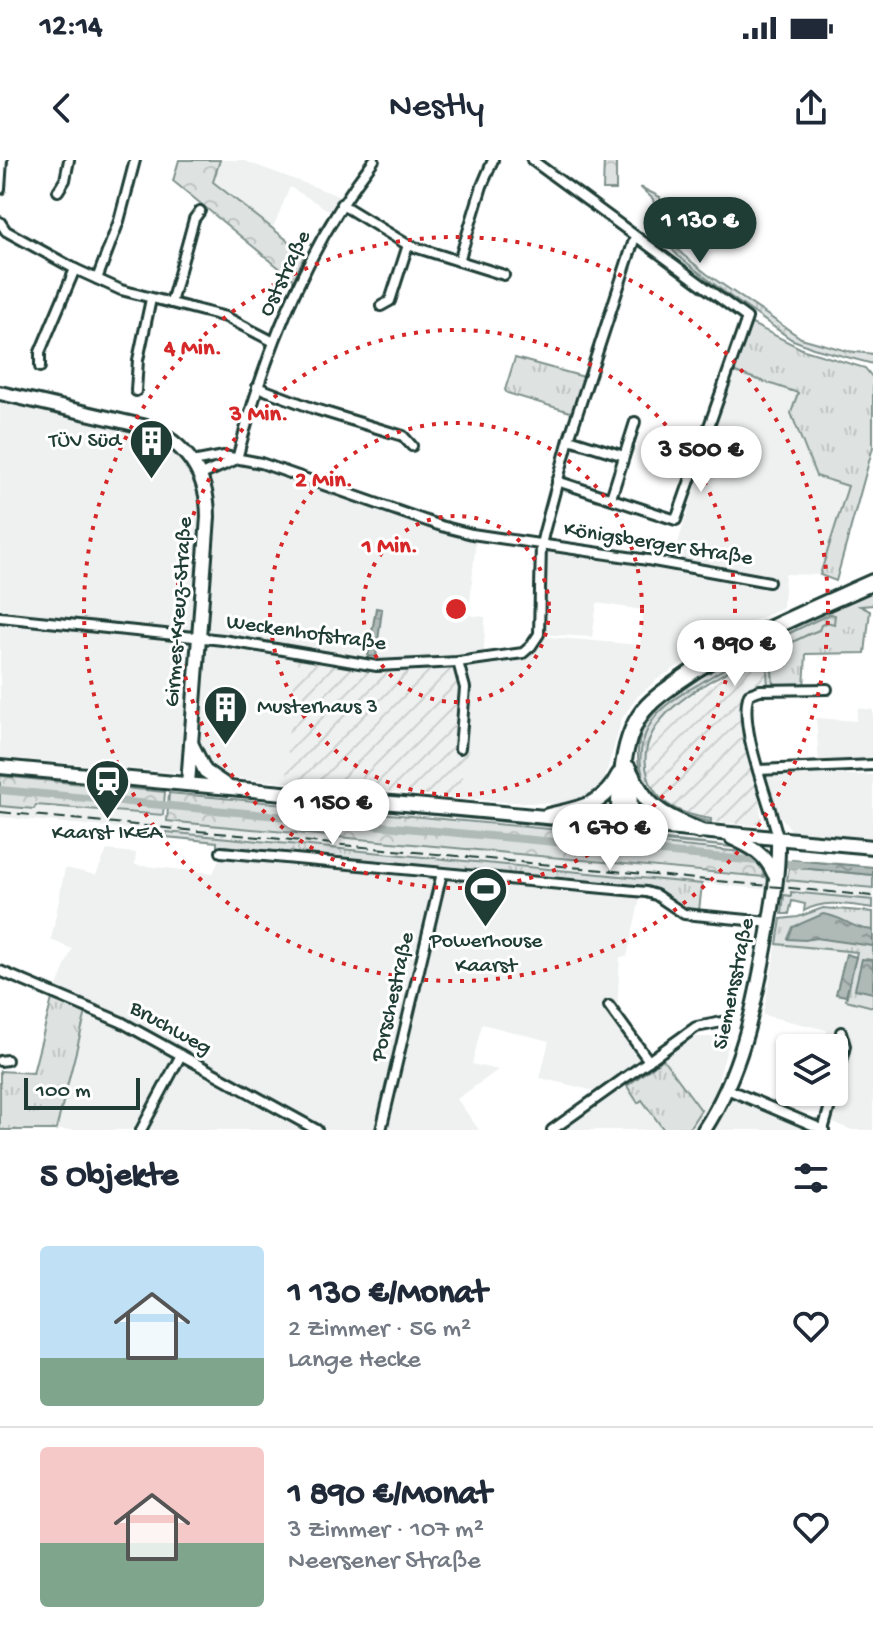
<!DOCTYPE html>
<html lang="de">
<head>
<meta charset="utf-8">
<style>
  body { margin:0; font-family:"Gochi Hand",sans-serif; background:#f6f6f7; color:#1f2937; height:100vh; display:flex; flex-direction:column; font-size:30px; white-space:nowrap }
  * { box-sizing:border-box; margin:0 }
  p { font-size:26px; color:#747a83 }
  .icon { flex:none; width:44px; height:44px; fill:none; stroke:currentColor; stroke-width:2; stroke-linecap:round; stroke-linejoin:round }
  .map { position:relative; height:970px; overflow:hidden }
  .sheet { display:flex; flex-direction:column; background:#fff; flex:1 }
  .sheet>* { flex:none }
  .fabs { position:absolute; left:776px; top:874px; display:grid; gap:16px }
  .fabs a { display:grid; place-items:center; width:72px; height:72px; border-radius:8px; background:#fff; box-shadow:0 2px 6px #0004; font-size:40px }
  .scale { position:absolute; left:24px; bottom:20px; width:116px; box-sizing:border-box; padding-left:8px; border:4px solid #1f3d34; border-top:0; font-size:22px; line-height:28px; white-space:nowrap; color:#1f3d34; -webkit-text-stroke:6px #fff; paint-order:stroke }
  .price { position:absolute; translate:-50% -68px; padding:0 18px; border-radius:28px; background:#fff; color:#222; font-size:26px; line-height:52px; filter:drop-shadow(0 2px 4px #0008) }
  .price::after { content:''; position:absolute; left:50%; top:48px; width:24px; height:18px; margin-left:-12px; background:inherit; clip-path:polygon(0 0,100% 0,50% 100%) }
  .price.selected { background:#1f3d34; color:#fff }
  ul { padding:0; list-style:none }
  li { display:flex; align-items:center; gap:24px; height:200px; padding:0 40px }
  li+li { border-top:2px solid #e0e1e3 }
  li span { display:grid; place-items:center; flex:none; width:224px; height:160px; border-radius:8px; color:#555 }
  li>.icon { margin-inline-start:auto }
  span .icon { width:96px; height:96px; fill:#fffc; stroke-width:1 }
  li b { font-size:34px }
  h2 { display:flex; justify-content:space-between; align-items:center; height:96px; padding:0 40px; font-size:34px }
  .status { display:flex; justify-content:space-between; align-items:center; height:56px; padding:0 40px; background:#fff; direction:ltr }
  .status svg { height:22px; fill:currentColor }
  header { display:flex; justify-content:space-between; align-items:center; height:104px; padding:0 40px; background:#fff; font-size:36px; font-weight:600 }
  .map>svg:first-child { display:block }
  .built { fill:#eef1f0 }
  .industrial { fill:url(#industrial-furrows) }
  .grass { fill:url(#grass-tufts); stroke:#7e908b; stroke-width:2 }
  .forest { fill:url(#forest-crowns); stroke:#7e908b; stroke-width:2 }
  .water { fill:url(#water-ripples); stroke:#758883; stroke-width:2 }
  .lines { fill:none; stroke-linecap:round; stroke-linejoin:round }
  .canal { stroke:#afbab7; stroke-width:8 }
  .street-casing { stroke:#1f3d34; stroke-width:14 }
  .secondary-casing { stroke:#1f3d34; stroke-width:18 }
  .highway-casing { stroke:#1f3d34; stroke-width:20 }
  .street { stroke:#fff; stroke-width:8 }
  .secondary { stroke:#fff; stroke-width:12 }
  .highway { stroke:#fff; stroke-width:14 }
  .rail { stroke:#1f3d34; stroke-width:2; stroke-dasharray:12 6; stroke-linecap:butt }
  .ring { fill:none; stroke:#d62828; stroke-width:4; stroke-dasharray:4 8 }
  .labels { text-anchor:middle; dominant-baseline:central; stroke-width:6; stroke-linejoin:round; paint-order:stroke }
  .street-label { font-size:22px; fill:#1f3d34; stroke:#fff }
  .poi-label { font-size:22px; fill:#1f3d34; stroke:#fff }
  .centre { fill:#d62828; stroke:#fff; stroke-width:4 }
  .ring-label { font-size:24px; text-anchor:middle; font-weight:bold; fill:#d62828; stroke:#fff; stroke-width:6; stroke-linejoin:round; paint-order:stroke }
</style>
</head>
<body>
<div class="status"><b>12:14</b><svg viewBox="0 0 49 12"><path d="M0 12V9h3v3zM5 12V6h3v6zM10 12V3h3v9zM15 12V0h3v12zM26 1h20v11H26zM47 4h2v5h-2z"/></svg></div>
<header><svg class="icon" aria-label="back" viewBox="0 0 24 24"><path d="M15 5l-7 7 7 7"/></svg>Nestly<svg class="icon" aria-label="share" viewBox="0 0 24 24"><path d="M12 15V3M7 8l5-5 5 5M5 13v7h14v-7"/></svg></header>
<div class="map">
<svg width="873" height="970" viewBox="0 0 873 970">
  <defs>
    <pattern id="industrial-furrows" width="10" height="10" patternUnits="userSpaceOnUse" patternTransform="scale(2)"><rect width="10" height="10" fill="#eef1f0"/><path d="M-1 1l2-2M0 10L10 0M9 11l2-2" fill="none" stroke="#ccd0ce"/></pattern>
    <pattern id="grass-tufts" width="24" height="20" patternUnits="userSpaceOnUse" patternTransform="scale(2)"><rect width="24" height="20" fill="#dee3e2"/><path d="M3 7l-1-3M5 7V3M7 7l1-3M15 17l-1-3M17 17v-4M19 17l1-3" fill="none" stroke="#bec4c2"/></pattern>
    <pattern id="forest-crowns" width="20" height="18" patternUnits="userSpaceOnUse" patternTransform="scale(2)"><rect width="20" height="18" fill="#dee3e2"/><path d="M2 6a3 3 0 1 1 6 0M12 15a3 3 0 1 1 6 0" fill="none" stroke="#bec4c2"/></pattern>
    <pattern id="water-ripples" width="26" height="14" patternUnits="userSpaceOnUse" patternTransform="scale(2)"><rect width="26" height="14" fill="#afbab7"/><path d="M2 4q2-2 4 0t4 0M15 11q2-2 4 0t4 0" fill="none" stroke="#8e9896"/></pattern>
  </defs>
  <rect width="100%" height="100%" fill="#fff"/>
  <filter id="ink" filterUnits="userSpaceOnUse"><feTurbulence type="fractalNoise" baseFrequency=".0125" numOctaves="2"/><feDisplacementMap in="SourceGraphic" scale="16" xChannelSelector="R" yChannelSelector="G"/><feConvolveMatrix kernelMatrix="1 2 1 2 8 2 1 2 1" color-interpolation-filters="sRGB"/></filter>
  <g filter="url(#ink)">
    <g class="built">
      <path d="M220,0H242L339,36L330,51L290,27L272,70L213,22Z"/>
      <path d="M732,211L798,233L848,326L820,415L785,414L783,447L727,474L658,519L638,536L622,558L604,622L587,639L562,644L507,642L0,597V240L147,268L160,273L198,317L237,299L476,377L469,455L485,457L484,498L523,493L538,476L640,485L643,450L597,443L592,477L539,474L541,385L671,405Z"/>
      <path d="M858,548L873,550V603L819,605L816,558L856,561Z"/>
      <path d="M768,614L873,615V679L792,671L777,652L764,617Z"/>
      <path d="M35,645L167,656V660L873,728V740L792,732L791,736L784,735V731L0,657V646L34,649Z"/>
      <path d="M107,690L136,693L135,705L213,713L221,695L641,734L627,797H620L617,851L648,894L595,931L540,918L549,881L482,864L472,904L498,910L457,939L479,970H56L86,853L52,839L72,789L51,780L65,708L96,715Z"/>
      <path d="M777,784L857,792L846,840L873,847V970H852L817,957L822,955L827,932H834V903L838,884L825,881L827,870L763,855Z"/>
      <path d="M687,877H710L729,882L716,928L818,970H558Z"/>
    </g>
    <g class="industrial">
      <path d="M767,491L768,528L742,531L762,661L753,665L711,662L710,659L694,656L666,644L651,627L646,608L645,593L650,572L664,555L679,542Z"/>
      <path d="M298,497L378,510L456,507L460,514L458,538L461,539L459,560H455L453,587L469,589L468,598H464L462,638L287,622L289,561Z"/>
    </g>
    <g class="grass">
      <path d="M640,27L660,37L663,63L672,82L682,94L707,114L801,178L847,191L873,194V204L813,188L791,179L724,132L677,95L660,75L653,39Z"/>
      <path d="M748,162L804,190L865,208L873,218V287L836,421L820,415L848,326L816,316L791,253L798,233L732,211Z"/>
      <path d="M515,198L584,217L573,251L570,252L507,233L505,230Z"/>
      <path d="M873,432V445L860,446L870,451L865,493L806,494L804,528H773C773,519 770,503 774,495C776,488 811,473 819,470L821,465L827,462L834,463L830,454L768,483L676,538L659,552L641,592L647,627L664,646L681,655L711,662C683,659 652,650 642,621C637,603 635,584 644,567C673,514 816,458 873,432Z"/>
      <path d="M169,629L628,673L648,678L744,688L651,680L628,674Z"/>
      <path d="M166,672L702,724L699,751C679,749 667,733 648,728L222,686L217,688V682L166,677Z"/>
      <path d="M791,732L873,740V748C849,745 825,739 804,751L805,744L792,741L789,754H782L784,735L791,736Z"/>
      <path d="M823,748L873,752V847L846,840L857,792L777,784L781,759L798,757Z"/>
      <path d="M52,839L86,852L56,970H0V911L33,913Z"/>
      <path d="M663,899L701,950L688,970H664L642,940L638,943L627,926Z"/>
    </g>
    <g class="forest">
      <path d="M179,0H220L213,22L305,94L294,120L173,21Z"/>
      <path d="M604,0H616V30H603Z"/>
      <path d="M830,454L835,455L834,464L827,462L821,465L819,470C811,473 777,488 774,495C770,503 773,519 773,528H768L766,491C721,516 629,553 648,616C656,645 683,655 711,659V662C683,657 653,646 643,616C636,594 644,570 658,553C669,541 685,532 699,524C741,497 784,475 830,454Z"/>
      <path d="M0,616L165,632L163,655L36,645L34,649L0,646Z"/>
      <path d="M169,633L622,676L651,683L743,692C756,697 762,704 764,717L167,661Z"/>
      <path d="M789,707L873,715V728L787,720Z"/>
    </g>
    <g class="water">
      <path d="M376,448L382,449L376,497L368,496Z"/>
      <path d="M792,700L873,707V715L789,707Z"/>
      <path d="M823,754C845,757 849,768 873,770V786L816,778L805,780L788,779L793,767Z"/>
      <path d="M846,794L856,797L846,836L836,834Z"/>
      <path d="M862,799L873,800V833L855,829Z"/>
    </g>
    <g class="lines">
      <path class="canal" d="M0,630L800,705"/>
      <defs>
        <g id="street">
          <path d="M532,0L747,158L676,360L557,321"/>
          <path d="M0,29L2,0"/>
          <path d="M58,31L65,20L69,0"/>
          <path d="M341,44L408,85L504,115"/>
          <path d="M0,62L6,71L75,109L121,130L226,157L274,182"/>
          <path d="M459,101L482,26L493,0"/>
          <path d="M97,119L119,61L135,0"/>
          <path d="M171,143L194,59L200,51"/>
          <path d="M381,146L390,141L408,85"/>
          <path d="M40,207V192L75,109"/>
          <path d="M257,227L315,249L403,276L412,286"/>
          <path d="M136,231L138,200L151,139"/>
          <path d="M569,279L624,296"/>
          <path d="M237,299C265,192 306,87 374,0"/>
          <path d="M192,302L224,296L261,303L441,366L472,374L648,400L769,422"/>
          <path d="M199,316L237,299"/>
          <path d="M611,338L635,262"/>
          <path d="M0,457L223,480L377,506L458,502L523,493L531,486L539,474L541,385L544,372L569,279L635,77"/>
          <path d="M458,502L465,528L460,588"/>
          <path d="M758,610L873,605"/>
          <path d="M778,678C771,644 737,566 749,534L760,530L827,529"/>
          <path d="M221,692L646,732L656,735L684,754L769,762"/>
          <path d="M0,811L121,862L317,970"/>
          <path d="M609,846L649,901"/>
          <path d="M0,901L7,900"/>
          <path d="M727,929L824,970"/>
          <path d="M834,931L845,886L841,872"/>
          <path d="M141,970L181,895"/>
          <path d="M381,970L442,713"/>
          <path d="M552,970L696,867L722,862"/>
          <path d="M823,970L834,932"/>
        </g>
        <g id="secondary">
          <path d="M0,233L147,267C186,283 208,315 208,357L188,624"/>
          <path d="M191,583L205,611L227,626"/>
          <path d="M0,607L873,687"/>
          <path d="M732,678C752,687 765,694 774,714"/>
          <path d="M704,970C741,913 754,849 766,783C772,749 779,713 778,678"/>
        </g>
        <g id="highway">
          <path d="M628,608C648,650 659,653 699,671"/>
          <path d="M548,656C579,649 604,646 619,615"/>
          <path d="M623,663C616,648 620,631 622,615C624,594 630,568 643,551C652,539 664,532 676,523C736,480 806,452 873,422"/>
          <path d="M623,663L630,649L629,621"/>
        </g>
      </defs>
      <use href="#street" class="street-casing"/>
      <use href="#secondary" class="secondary-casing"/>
      <use href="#highway" class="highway-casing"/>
      <use href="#street" class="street"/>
      <use href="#secondary" class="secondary"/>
      <use href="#highway" class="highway"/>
      <path class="rail" d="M0,652L873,736"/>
    </g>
  </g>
  <g class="ring">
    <circle cx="456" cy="449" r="93"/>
    <circle cx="456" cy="449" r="186"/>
    <circle cx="456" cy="449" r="279"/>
    <circle cx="456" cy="449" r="372"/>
  </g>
  <defs>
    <symbol id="building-pin" viewBox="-11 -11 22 30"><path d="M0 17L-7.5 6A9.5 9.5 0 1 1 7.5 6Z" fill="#1f3d34" stroke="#fff"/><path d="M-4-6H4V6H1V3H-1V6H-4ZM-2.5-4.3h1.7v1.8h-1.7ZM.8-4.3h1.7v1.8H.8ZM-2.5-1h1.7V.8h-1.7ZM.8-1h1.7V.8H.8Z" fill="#fff"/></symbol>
    <symbol id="station-pin" viewBox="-11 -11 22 30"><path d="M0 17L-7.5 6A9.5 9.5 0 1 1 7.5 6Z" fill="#1f3d34" stroke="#fff"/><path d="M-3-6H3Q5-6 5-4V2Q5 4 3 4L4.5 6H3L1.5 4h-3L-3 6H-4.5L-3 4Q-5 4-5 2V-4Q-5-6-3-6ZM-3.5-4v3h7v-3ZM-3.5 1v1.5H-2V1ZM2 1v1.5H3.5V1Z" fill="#fff"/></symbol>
    <symbol id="stadium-pin" viewBox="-11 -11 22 30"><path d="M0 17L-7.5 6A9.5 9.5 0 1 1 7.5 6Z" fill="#1f3d34" stroke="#fff"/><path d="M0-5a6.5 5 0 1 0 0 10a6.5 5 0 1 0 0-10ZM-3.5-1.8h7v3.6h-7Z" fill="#fff"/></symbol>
  </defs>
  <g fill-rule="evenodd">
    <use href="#building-pin" x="126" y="256" width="51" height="69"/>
    <use href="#building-pin" x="200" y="522" width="51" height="69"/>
    <use href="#station-pin" x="82" y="596" width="51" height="69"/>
    <use href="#stadium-pin" x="460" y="704" width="51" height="69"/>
  </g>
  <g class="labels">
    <g class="street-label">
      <text transform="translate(286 114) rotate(-64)">Oststraße</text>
      <text transform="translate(658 385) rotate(9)">Königsberger Straße</text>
      <text transform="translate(180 452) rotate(-86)">Girmes-Kreuz-Straße</text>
      <text transform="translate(306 474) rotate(8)">Weckenhofstraße</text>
      <text transform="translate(735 824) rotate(-78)">Siemensstraße</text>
      <text transform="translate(394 837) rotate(-77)">Porschestraße</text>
      <text transform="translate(170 869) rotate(29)">Bruchweg</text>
    </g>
    <g class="poi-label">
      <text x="121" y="282" text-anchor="end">TÜV Süd</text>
      <text x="257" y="548" text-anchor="start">Musterhaus 3</text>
      <text x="107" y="674">Kaarst IKEA</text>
      <text x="486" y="782">Powerhouse<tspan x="486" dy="25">Kaarst</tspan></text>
    </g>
  </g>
  <circle cx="456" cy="449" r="12" class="centre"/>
  <g class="ring-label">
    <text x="193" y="194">4 Min.</text>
    <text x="259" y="260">3 Min.</text>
    <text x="324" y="326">2 Min.</text>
    <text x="390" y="392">1 Min.</text>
  </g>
</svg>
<div class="fabs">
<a><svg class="icon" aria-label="layers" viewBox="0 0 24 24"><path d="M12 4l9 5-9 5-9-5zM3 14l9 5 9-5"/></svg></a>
</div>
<div class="scale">100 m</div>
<b class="price selected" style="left:700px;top:105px">1 130 €</b>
<b class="price" style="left:701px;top:334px">3 500 €</b>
<b class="price" style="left:735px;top:528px">1 890 €</b>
<b class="price" style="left:333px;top:687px">1 150 €</b>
<b class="price" style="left:610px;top:712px">1 670 €</b>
</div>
<section class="sheet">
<h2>5 Objekte<svg class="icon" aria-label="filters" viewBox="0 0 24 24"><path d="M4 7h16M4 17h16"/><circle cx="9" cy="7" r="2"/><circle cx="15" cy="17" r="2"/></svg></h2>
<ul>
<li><span style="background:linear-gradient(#bfe0f5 70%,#7fa58c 0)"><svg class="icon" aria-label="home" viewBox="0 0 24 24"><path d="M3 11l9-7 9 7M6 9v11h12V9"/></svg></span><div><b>1 130 €/Monat</b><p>2 Zimmer · 56 m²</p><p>Lange Hecke</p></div><svg class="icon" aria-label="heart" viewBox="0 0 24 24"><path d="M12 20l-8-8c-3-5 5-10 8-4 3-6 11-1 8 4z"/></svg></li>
<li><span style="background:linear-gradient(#f6c9c9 60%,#7fa58c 0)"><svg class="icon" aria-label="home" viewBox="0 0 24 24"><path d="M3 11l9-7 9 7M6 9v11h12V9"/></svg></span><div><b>1 890 €/Monat</b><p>3 Zimmer · 107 m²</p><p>Neersener Straße</p></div><svg class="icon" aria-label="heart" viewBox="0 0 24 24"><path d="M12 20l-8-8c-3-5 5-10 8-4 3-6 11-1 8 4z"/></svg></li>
</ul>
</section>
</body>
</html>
